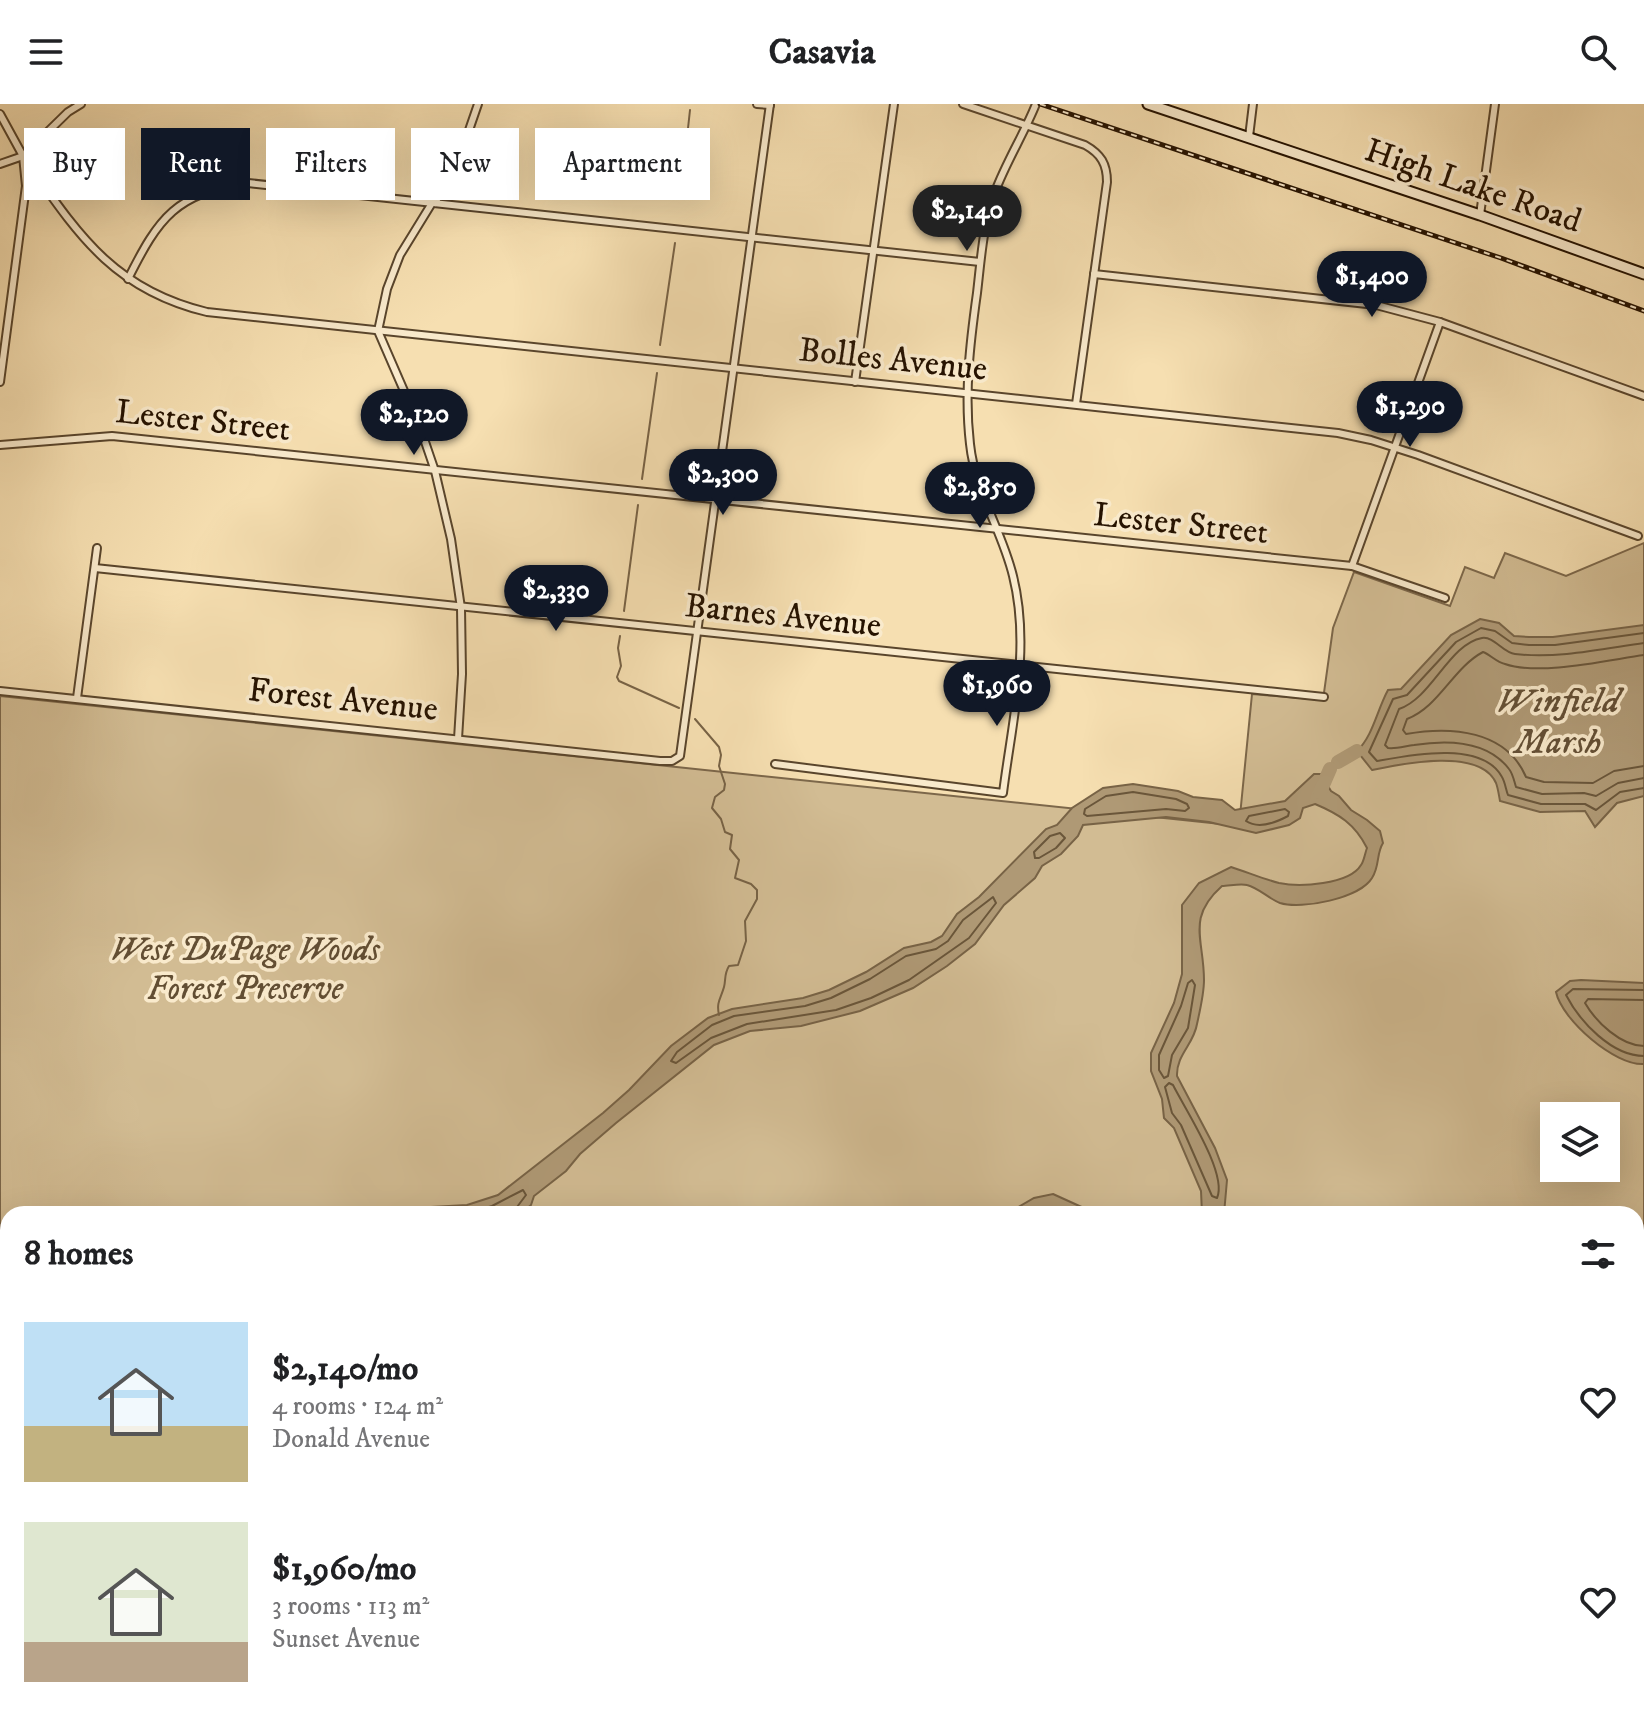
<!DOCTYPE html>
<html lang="en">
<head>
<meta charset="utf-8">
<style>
  body { margin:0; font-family:"IM FELL DW Pica",serif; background:#f6f6f6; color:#202124; height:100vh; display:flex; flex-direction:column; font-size:30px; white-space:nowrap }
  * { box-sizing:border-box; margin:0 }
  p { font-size:26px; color:#757577 }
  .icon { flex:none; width:44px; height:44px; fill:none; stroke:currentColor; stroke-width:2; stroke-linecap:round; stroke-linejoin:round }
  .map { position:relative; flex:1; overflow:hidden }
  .details { position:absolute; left:0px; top:1102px; width:1644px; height:512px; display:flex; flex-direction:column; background:#fff; border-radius:24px 24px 0 0; box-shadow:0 8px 32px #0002 }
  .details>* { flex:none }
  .guide { position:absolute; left:24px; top:24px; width:800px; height:72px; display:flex; gap:16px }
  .tools { position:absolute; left:1540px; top:998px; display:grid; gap:16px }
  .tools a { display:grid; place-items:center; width:80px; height:80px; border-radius:0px; background:#fff; box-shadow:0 8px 32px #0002; font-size:40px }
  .price { position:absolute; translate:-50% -68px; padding:0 18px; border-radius:28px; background:#111827; color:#fff; font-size:26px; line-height:52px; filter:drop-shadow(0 2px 4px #0008) }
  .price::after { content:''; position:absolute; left:50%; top:48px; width:24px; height:18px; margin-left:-12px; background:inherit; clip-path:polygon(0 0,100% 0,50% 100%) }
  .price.active { background:#222; color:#fff }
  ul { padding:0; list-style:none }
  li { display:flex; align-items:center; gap:24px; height:200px; padding:0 24px }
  li span { display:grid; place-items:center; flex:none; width:224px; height:160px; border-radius:0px; color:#555 }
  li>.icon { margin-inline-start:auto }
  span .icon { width:96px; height:96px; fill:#fffc; stroke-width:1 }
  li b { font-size:34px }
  h2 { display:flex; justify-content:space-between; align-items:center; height:96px; padding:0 24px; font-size:34px }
  .tag { padding:0 28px; border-radius:0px; background:#fff; box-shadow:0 8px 32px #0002; font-size:28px; line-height:72px }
  .tag.active { background:#111827; color:#fff }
  header { display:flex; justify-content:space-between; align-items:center; height:104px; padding:0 24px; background:#fff; font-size:36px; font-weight:700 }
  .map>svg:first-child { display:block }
  .green { fill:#d2bc93; stroke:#7c674a; stroke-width:2; fill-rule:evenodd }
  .water { fill:#af9975; stroke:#786346; stroke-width:2 }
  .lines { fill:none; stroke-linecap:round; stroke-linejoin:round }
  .shore { stroke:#6a563a; stroke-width:2 }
  .stream { stroke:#786346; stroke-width:2 }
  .river { stroke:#af9975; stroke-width:14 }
  .street-casing { stroke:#59452c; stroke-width:10 }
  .secondary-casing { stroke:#251200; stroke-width:13 }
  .street { stroke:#f9eacc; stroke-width:6 }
  .secondary { stroke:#f9eacc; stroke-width:9 }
  .rail-casing { stroke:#251200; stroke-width:5 }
  .rail { stroke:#f9eacc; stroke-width:2; stroke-dasharray:6; stroke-linecap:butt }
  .labels { text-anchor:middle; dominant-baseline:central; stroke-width:7; stroke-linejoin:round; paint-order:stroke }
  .street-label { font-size:34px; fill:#251200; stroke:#f9eacc }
  .park-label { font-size:34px; font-style:italic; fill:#624e33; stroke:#f9eacc }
  .water-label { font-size:36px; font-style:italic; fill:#634f35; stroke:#f9eacc }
</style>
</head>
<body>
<header><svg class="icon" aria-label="menu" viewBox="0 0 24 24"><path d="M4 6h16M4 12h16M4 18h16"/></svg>Casavia<svg class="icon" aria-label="search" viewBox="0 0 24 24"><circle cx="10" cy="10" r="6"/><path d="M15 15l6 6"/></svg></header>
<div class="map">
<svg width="1644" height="1614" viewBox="0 0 1644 1614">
  <rect width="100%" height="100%" fill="#f6dfb1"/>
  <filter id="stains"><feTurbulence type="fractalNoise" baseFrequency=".0025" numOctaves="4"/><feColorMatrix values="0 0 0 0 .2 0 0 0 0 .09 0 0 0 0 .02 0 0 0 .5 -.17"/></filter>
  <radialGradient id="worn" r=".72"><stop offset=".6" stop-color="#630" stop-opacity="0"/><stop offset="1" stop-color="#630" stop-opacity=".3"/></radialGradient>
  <path class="green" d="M1644,439V1614H1341L1342,1606H1636V1110H8V1297L0,1296V592L1239,722L1252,590L1323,596L1333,524L1354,468L1450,502L1465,463L1494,474L1505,449L1566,472ZM1554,1012H1606V1064H1554Z"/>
  <g class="water">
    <path d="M1480,515L1499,519L1514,532L1529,533H1553L1644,521V692L1617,699L1595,723L1585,707L1540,708L1500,697C1499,692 1498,684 1496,679C1480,643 1401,660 1372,666L1357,647C1373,632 1377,606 1388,586L1401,585L1451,531Z"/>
    <path d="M1314,670H1321L1331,687L1339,692L1351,706L1367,716L1380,727L1383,739C1376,750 1380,762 1372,774C1360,794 1302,806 1280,799C1269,795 1259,784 1247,781C1240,779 1229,782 1222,782C1186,814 1204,835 1204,876C1204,890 1200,906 1197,920C1194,940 1176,951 1177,972L1215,1044L1227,1076L1224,1110H1202L1201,1087L1174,1024L1164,1014L1162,995L1151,967V949L1174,899L1182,870V801L1199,779L1231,763C1247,768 1263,775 1279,779C1299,783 1349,781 1361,761C1364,757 1365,749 1367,744C1355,720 1339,710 1315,700L1303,704L1300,714L1289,721L1256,729L1209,718L1166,713L1083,721L1078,732L1061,750L1042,762L1035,774L1004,801L975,840L947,862L913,884L860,907L801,922L750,927L714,941L616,1019L580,1050L566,1067L534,1092L531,1101L523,1108L514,1110H398L431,1103L467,1101L498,1091L603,1009L629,986L671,942L708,914L732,905L803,894L829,886L866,868L904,844L931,838L942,832L957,810L979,793L1046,725L1057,721L1072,704L1103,684L1133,680L1178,687L1193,693L1222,696L1235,706L1285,697Z"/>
    <path d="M1581,876L1644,879V960C1615,962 1562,916 1556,888L1570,877Z"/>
    <path d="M1053,1090L1097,1110H1006L1034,1094Z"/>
    <path d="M8,1568V1606H28L19,1614H0V1589Z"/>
  </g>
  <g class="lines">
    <g class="shore">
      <path d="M1644,529L1555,541H1529L1512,539L1495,527L1481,524L1456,538L1407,591L1393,595L1369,648L1377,657C1410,651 1482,636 1502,673C1505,678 1506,686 1508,691L1541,700H1585L1596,706L1620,688L1644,684"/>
      <path d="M1644,539C1602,545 1557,555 1515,550C1503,549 1494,532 1482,534C1449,540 1432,594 1399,605L1385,641L1388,644C1397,645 1405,642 1414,641C1446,636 1487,636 1509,665C1513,670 1514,677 1516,683L1542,690L1584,689L1596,692L1618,679L1644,674"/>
      <path d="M1644,551C1608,556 1539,572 1505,560C1496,558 1491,551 1483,548C1453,564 1439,603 1407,615L1403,626L1406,630C1451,622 1506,626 1526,673L1544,678L1593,679L1614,667L1644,662"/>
      <path d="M1133,688L1176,695L1187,700L1189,704L1185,707L1166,705L1087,712L1084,710L1085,705L1106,692Z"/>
      <path d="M1285,705L1289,708L1288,712C1275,719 1258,725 1246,717L1249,712Z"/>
      <path d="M1060,729L1065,734L1056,744L1039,754H1035L1034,748L1050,732Z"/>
      <path d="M993,793L996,799L969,834L909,876L871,894L836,906L747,920L711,934L676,959L671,957L677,948L712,921L734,912L805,902L831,894L870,875L906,852L936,845L948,837L963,816Z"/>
      <path d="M1192,876L1195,881L1188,924L1172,951L1168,972L1164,974L1159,966V951L1181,902L1188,879Z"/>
      <path d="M1644,886L1573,885L1566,891C1580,918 1612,952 1644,952"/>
      <path d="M1644,896L1588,895L1585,899C1596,918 1621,942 1644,942"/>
      <path d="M1169,979L1173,981C1185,1005 1228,1070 1217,1094L1212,1092L1181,1021L1172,1009L1165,983Z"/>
      <path d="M448,1110L469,1109L492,1102L523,1086L526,1091L517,1103L516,1110"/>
    </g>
    <g class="stream">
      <path d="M682,79L690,6"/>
      <path d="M660,241L675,139"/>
      <path d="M642,375L657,269"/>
      <path d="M624,507L638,401"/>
      <path d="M620,532L618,544L621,562L617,573L619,577L679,604"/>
      <path d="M695,615L719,643L721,651L719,662L725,680L724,686L715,693L712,704L721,715L725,728L732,731L730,745L739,756L735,774L751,780L757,786V795L745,817L746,837L738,861L729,862C724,870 726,875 724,883C721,894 716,898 719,911"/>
    </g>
    <g class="river">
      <path d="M1338,658L1357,647"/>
      <path d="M1320,688L1330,665"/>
      <path d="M1636,1372L1644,1376"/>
    </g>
    <defs>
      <g id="street">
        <path d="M757,0L770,1"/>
        <path d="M963,0L1085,41C1101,50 1107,60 1107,78L1076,300"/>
        <path d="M0,10L23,52L26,82L0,278"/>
        <path d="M1249,33L1253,0"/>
        <path d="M23,52C76,127 111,185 207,208L1338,329L1371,336L1418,351L1638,432"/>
        <path d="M0,60L23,52L68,8L81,0"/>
        <path d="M432,99L400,151L387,185L378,227L421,326L435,367L451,435L461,504L462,570L458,635"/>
        <path d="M435,99L458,58L478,0"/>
        <path d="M1480,111L1495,0"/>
        <path d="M1094,170L1376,201L1440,218L1644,292"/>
        <path d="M128,175C159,113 176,89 248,79L980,158"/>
        <path d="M855,278L894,0"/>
        <path d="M0,341L112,332L1352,462L1445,494"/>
        <path d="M1352,462L1440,218"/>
        <path d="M95,464L1324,593"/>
        <path d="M0,587L660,657H672L680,652L770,0"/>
        <path d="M77,594L97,444"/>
        <path d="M775,660L1003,689C1012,617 1031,544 1013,472C1002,426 975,388 970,340C964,289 970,239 977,189C981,155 983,120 995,88C1006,58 1024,30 1036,0"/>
        <path d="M672,1606L689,1614"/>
        <path d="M1189,1606L1190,1614"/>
        <path d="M176,1614L190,1606"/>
        <path d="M515,1614L519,1606"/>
      </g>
      <path id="secondary" d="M1148,0L1480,111L1644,170"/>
    </defs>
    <use href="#street" class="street-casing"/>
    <use href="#secondary" class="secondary-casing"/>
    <use href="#street" class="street"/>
    <use href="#secondary" class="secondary"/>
    <defs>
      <path id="rail" d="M1040,0L1501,154L1644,207"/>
    </defs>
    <use href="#rail" class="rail-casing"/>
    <use href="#rail" class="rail"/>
  </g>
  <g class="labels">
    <g class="street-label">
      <text transform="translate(1473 82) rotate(19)">High Lake Road</text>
      <text transform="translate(893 256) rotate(6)">Bolles Avenue</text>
      <text transform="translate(203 317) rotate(6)">Lester Street</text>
      <text transform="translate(1181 420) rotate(6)">Lester Street</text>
      <text transform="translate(783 512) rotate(6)">Barnes Avenue</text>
      <text transform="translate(343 596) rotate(6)">Forest Avenue</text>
    </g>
    <g class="park-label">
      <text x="245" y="846">West DuPage Woods<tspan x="245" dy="39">Forest Preserve</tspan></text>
    </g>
    <g class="water-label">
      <text x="1558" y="597">Winfield<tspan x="1558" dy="41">Marsh</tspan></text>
    </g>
  </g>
  <rect width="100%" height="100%" filter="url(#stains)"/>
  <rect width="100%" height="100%" fill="url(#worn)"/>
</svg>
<div class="tools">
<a><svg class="icon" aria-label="layers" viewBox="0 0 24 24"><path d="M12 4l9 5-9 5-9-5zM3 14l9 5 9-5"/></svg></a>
</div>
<b class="price active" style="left:967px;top:149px">$2,140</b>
<b class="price" style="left:1372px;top:215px">$1,400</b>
<b class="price" style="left:1410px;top:345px">$1,290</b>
<b class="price" style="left:414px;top:353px">$2,120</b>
<b class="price" style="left:723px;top:413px">$2,300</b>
<b class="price" style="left:980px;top:426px">$2,850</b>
<b class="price" style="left:556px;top:529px">$2,330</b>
<b class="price" style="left:997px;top:624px">$1,960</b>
<div class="guide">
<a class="tag">Buy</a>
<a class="tag active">Rent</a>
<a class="tag">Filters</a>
<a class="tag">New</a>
<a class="tag">Apartment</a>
</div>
<section class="details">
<h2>8 homes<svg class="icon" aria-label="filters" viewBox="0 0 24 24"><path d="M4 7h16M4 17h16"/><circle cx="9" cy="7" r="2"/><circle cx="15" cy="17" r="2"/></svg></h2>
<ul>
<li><span style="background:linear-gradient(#bfe0f5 65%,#c2b280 0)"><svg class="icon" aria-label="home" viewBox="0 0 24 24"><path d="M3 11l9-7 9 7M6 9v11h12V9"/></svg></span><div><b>$2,140/mo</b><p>4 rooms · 124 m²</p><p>Donald Avenue</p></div><svg class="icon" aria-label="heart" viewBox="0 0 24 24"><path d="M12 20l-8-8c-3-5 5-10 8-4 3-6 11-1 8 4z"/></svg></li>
<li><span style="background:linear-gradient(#dfe7d0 75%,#b9a48a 0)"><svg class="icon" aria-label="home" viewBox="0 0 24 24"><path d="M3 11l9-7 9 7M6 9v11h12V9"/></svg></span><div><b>$1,960/mo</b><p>3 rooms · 113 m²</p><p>Sunset Avenue</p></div><svg class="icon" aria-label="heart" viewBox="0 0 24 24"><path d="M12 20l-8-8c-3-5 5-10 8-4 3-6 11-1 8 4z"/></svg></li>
</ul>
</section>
</div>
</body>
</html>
